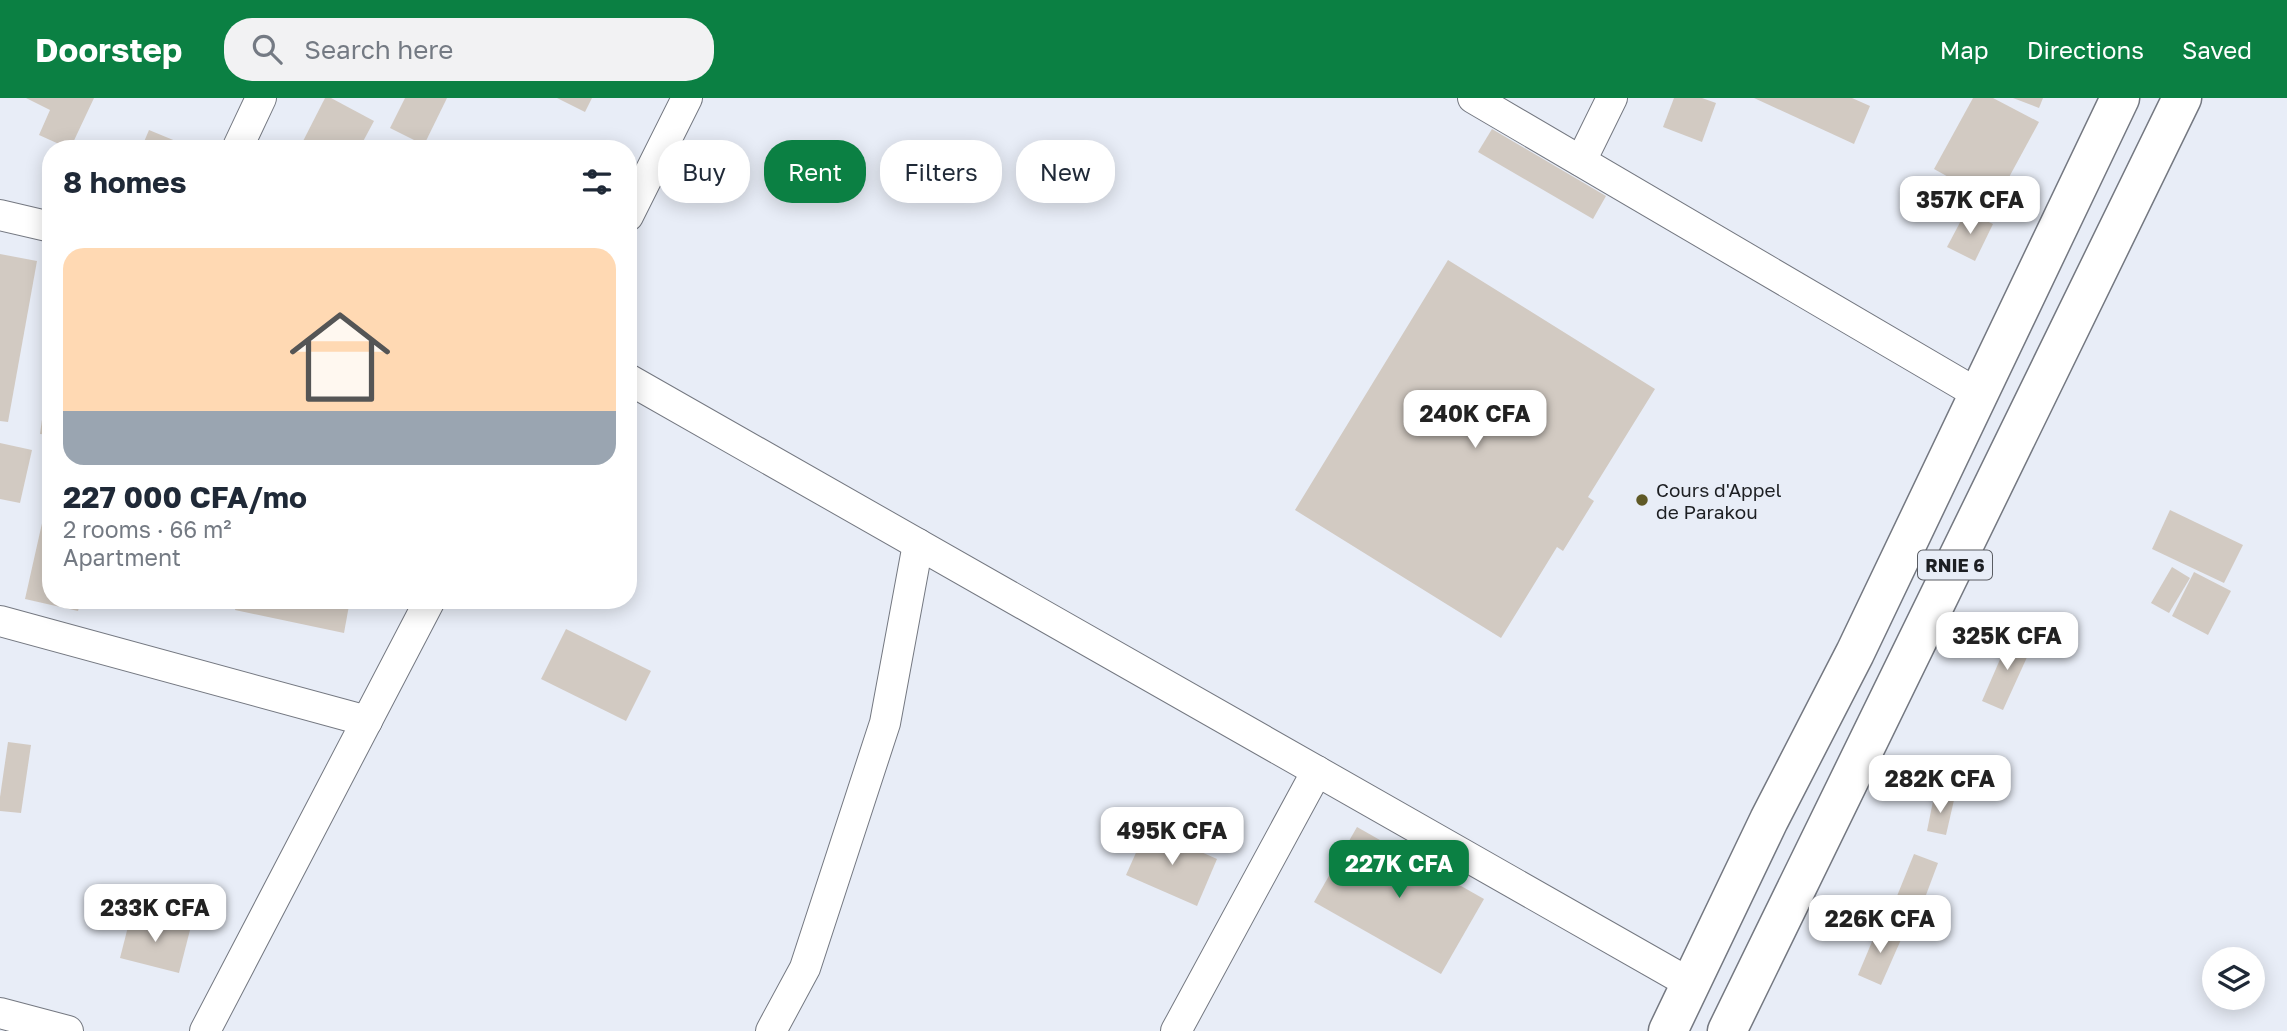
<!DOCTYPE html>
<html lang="en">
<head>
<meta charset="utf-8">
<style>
  body { margin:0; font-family:"Golos Text",sans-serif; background:#f2f2f3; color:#1f2937; height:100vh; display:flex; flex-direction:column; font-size:26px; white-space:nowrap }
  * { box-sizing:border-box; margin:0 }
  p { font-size:23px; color:#747a83 }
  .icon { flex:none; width:38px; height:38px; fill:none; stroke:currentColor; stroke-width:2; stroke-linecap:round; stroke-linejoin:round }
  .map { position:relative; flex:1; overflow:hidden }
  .details { position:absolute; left:42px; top:42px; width:595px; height:469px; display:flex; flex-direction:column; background:#fff; border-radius:28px; box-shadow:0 4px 18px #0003 }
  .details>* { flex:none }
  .hud { position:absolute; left:658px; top:42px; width:665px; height:63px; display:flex; gap:14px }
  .controls { position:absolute; left:2202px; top:849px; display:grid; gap:14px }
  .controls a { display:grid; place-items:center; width:63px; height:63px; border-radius:50%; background:#fff; box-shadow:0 4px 18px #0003; font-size:35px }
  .price { position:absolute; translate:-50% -60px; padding:0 16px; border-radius:14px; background:#fff; color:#222; font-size:23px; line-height:46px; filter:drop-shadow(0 2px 4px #0008) }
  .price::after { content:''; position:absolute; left:50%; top:42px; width:21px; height:16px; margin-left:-10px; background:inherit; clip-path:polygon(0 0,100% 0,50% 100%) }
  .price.on { background:#0b8043; color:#fff }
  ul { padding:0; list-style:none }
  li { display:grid; align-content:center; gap:14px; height:371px; padding:0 21px }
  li+li { border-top:2px solid #e0e1e3 }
  li span { display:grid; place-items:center; height:217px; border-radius:21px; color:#555 }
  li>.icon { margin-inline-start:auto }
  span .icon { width:126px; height:126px; fill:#fffc; stroke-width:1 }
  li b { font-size:30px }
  h2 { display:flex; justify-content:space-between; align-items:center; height:84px; padding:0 21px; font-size:30px }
  .pill { padding:0 24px; border-radius:28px; background:#fff; box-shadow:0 4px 18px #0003; font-size:24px; line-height:63px }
  .pill.on { background:#0b8043; color:#fff }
  header { display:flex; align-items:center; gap:42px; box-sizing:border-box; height:98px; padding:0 35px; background:#0b8043; color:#fff }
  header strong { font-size:33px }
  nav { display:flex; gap:38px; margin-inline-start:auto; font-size:24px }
  .search { width:490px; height:63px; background:#f2f2f3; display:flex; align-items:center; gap:18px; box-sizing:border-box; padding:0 24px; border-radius:28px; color:#747a83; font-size:26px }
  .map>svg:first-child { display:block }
  .building { fill:#d2cac2 }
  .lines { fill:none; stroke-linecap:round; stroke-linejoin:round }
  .street-casing { stroke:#747881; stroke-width:32 }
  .primary-casing { stroke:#747881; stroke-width:41 }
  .street { stroke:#fff; stroke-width:30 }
  .primary { stroke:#fff; stroke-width:38 }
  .poi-dot { fill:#5f5926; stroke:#e8edf7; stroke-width:2.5 }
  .labels { text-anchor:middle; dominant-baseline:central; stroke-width:6; stroke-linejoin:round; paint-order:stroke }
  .shield { fill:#e8edf7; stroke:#5a5d63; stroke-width:2 }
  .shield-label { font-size:18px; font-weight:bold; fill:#1d1f23 }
  .poi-label { font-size:19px; fill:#1d1f23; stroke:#e8edf7; text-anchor:start }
</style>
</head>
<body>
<header>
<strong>Doorstep</strong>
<div class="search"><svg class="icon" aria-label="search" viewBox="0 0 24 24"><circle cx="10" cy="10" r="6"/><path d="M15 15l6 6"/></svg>Search here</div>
<nav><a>Map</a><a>Directions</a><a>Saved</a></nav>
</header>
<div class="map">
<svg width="2287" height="933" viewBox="0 0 2287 933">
  <rect width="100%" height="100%" fill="#e8edf7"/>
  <g class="building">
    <path d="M26,0H94L70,51L39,37L50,12Z"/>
    <path d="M325,0H331L374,23L359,51H299Z"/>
    <path d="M405,0H447L424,47L390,30Z"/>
    <path d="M557,0H592L585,14Z"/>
    <path d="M1674,0H1702L1716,5L1702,44L1663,29Z"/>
    <path d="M1754,0H1852L1870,8L1854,46Z"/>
    <path d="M1973,0H1993L2039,24L1995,105L1934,71Z"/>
    <path d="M2013,0H2043L2039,10Z"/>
    <path d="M1492,31L1606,98L1593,121L1478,54Z"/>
    <path d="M149,32L195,51H141Z"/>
    <path d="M1925,85L1963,106L1954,123L1916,102Z"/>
    <path d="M1966,113L1993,126L1975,163L1947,149Z"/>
    <path d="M0,156L37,163L8,324L0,323Z"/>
    <path d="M1448,162L1655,291L1588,399L1594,403L1563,453L1557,449L1501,540L1295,412Z"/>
    <path d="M49,270H51V337L40,336Z"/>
    <path d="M0,345L32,352L20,405L0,401Z"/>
    <path d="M47,403L51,404V502H81L78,513L25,501Z"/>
    <path d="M2170,412L2243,447L2224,485L2152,451Z"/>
    <path d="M2172,469L2190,480L2169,515L2151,505Z"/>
    <path d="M2194,474L2231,493L2208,537L2172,518Z"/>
    <path d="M237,502H350L344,535L235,512Z"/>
    <path d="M566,531L651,573L626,623L541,581Z"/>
    <path d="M2011,536L2033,546L2003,612L1982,603Z"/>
    <path d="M8,644L31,647L21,715L0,713V699Z"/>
    <path d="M1934,698L1954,702L1946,737L1927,733Z"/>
    <path d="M1357,729L1484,801L1441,876L1314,804Z"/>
    <path d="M1147,730L1217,761L1197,808L1126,777Z"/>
    <path d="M1914,756L1938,765L1920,813L1895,803Z"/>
    <path d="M131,817L190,832L179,875L120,860Z"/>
    <path d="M1879,827L1903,837L1881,887L1858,877Z"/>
  </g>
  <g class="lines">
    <defs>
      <g id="street">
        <path d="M1473,0L1978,296"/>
        <path d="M237,51L261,0"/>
        <path d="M1581,63L1612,0"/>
        <path d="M0,117L51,129"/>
        <path d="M628,118L687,0"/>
        <path d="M628,281L1691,886"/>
        <path d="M0,523L367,623"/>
        <path d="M0,915L68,933"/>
        <path d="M205,933L430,502"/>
        <path d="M771,933L805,870L885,625L918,446"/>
        <path d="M1176,933L1317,673"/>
      </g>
      <g id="primary">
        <path d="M1668,933L1769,722L1855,555L2120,0"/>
        <path d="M1727,933L2182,0"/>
      </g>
    </defs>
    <use href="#street" class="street-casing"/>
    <use href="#primary" class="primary-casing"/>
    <use href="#street" class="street"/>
    <use href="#primary" class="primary"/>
  </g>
  <circle class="poi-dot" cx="1642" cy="402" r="7"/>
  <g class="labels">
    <rect class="shield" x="1918" y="452.5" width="74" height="29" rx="5"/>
    <g class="shield-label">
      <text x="1955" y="467">RNIE 6</text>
    </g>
    <g class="poi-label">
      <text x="1656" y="391">Cours d'Appel<tspan x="1656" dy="22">de Parakou</tspan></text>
    </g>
  </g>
</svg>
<div class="controls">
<a><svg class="icon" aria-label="layers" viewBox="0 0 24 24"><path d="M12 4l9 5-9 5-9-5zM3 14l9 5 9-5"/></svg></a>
</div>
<b class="price" style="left:1970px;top:138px">357K CFA</b>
<b class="price" style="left:1475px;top:352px">240K CFA</b>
<b class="price" style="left:2007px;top:574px">325K CFA</b>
<b class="price" style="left:1940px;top:717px">282K CFA</b>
<b class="price" style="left:1172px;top:769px">495K CFA</b>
<b class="price on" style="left:1399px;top:802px">227K CFA</b>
<b class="price" style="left:155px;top:846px">233K CFA</b>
<b class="price" style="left:1880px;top:857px">226K CFA</b>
<div class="hud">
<a class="pill">Buy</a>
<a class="pill on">Rent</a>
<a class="pill">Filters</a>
<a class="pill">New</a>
</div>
<section class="details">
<h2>8 homes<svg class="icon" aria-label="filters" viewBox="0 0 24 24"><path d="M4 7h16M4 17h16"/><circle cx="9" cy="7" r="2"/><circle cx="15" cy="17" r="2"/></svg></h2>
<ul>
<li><span style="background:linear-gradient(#ffd9b3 75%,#9aa5b1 0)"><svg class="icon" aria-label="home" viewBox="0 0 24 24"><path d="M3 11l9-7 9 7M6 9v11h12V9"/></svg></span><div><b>227 000 CFA/mo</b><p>2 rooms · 66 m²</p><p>Apartment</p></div></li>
</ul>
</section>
</div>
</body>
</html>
